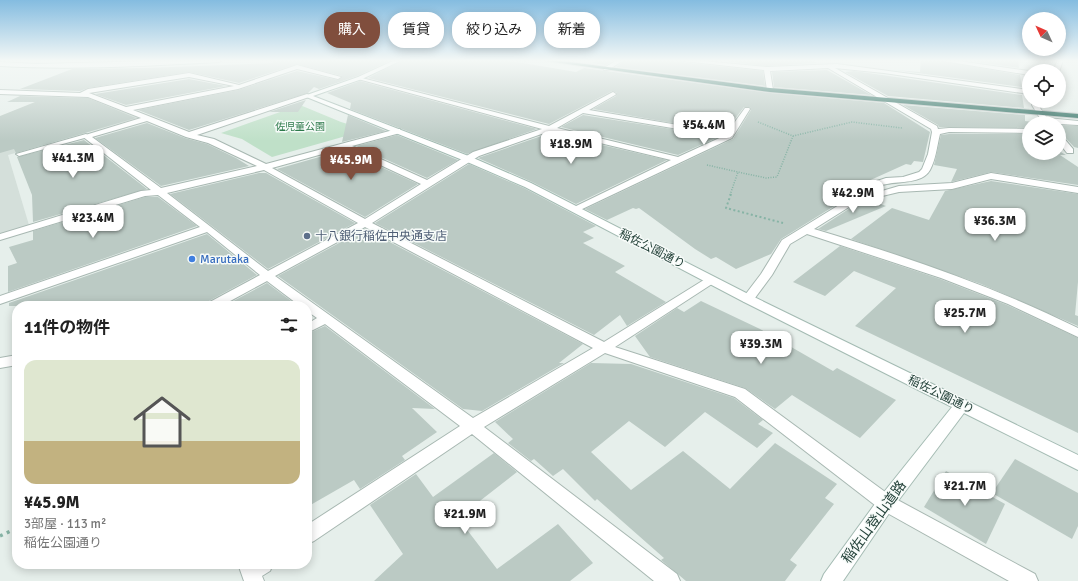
<!DOCTYPE html>
<html lang="ja">
<head>
<meta charset="utf-8">
<style>
  body { margin:0; font-family:Signika,"Noto Sans JP",sans-serif; background:#f2f2f2; color:#222; height:100vh; display:flex; flex-direction:column; font-size:15px; white-space:nowrap }
  * { box-sizing:border-box; margin:0 }
  p { font-size:13px; color:#767676 }
  .icon { flex:none; width:22px; height:22px; fill:none; stroke:currentColor; stroke-width:2; stroke-linecap:round; stroke-linejoin:round }
  .map { position:relative; flex:1; overflow:hidden }
  .side { position:absolute; left:12px; top:301px; width:300px; height:268px; display:flex; flex-direction:column; background:#fff; border-radius:16px; box-shadow:0 2px 10px #0003 }
  .side>* { flex:none }
  .guide { position:absolute; left:324px; top:12px; width:380px; height:36px; display:flex; gap:8px }
  .needle { width:26px; rotate:314deg }
  .controls { position:absolute; left:1022px; top:12px; display:grid; gap:8px }
  .controls a { display:grid; place-items:center; width:44px; height:44px; border-radius:50%; background:#fff; box-shadow:0 2px 10px #0003; font-size:20px }
  .price { position:absolute; translate:-50% -34px; padding:0 9px; border-radius:8px; background:#fff; color:#222; font-size:13px; line-height:26px; filter:drop-shadow(0 1px 2px #0008) }
  .price::after { content:''; position:absolute; left:50%; top:24px; width:12px; height:9px; margin-left:-6px; background:inherit; clip-path:polygon(0 0,100% 0,50% 100%) }
  .price.active { background:#804e3d; color:#fff }
  ul { padding:0; list-style:none }
  li { display:grid; align-content:center; gap:8px; height:212px; padding:0 12px }
  li span { display:grid; place-items:center; height:124px; border-radius:12px; color:#555 }
  li>.icon { margin-inline-start:auto }
  span .icon { width:72px; height:72px; fill:#fffc; stroke-width:1 }
  li b { font-size:17px }
  h2 { display:flex; justify-content:space-between; align-items:center; height:48px; padding:0 12px; font-size:17px }
  .tag { padding:0 14px; border-radius:16px; background:#fff; box-shadow:0 2px 10px #0003; font-size:14px; line-height:36px }
  .tag.active { background:#804e3d; color:#fff }
  .map>svg:first-child { display:block }
  .built { fill:#d4dfda }
  .green { fill:#bfe0c8 }
  .building { fill:#bbcac4 }
  .lines { fill:none; stroke-linecap:round; stroke-linejoin:round }
  .lane-casing { stroke:#a8b8b2; stroke-width:2 }
  .street-casing { stroke:#a8b8b2; stroke-width:2 }
  .secondary-casing { stroke:#a4bbb3; stroke-width:2 }
  .highway-casing { stroke:#c2cac8; stroke-width:2 }
  .path-far2 { stroke:#86b3a5; stroke-width:1.5; stroke-dasharray:1 1.5; stroke-linecap:butt }
  .path-far1 { stroke:#86b3a5; stroke-width:2; stroke-dasharray:2 2.5; stroke-linecap:butt }
  .path { stroke:#86b3a5; stroke-width:3.5; stroke-dasharray:3 4.5; stroke-linecap:butt }
  .lane { fill:#fff; fill-rule:evenodd }
  .street { fill:#fff; fill-rule:evenodd }
  .secondary { fill:#fff; fill-rule:evenodd }
  .highway { fill:#2f6f62; fill-rule:evenodd }
  .service-dot { fill:#5c6f8a; stroke:#f7fbf9; stroke-width:1.5 }
  .shop-dot { fill:#3f7fe0; stroke:#f7fbf9; stroke-width:1.5 }
  .labels { text-anchor:middle; dominant-baseline:central; stroke-width:3; stroke-linejoin:round; paint-order:stroke }
  .far-park-label { font-size:10px; fill:#2d7a4b; stroke:#f7fbf9 }
  .service-label { font-size:12px; fill:#4e5e75; stroke:#f7fbf9; text-anchor:start }
  .street-label { font-size:12px; fill:#24423a; stroke:#f7fbf9 }
  .shop-label { font-size:12px; fill:#366cbe; stroke:#f7fbf9; text-anchor:start }
  .near-street-label { font-size:14px; fill:#24423a; stroke:#f7fbf9 }
</style>
</head>
<body>
<div class="map">
<svg width="1078" height="581" viewBox="0 0 1078 581">
  <rect width="100%" height="100%" fill="#e6efeb"/>
  <path class="built" d="M94,101L139,118L8,155L29,225L0,234V123Z"/>
  <path class="green" d="M300,105L341,122L367,130L272,157L242,139L221,133Z"/>
  <g class="building">
    <path d="M268,60H392L357,76L319,89L314,87L308,93L189,130L138,110L238,90L297,71L338,80L342,76L297,64L239,83L189,72L88,88L80,91L20,89L72,69L146,68L274,63Z"/>
    <path d="M403,60H505L576,72L584,68L770,93L884,103L930,132L923,162L914,161L911,165L906,164L844,192L852,195L781,239L771,254L736,269L716,257L711,259L695,249L639,208L636,209L633,208L607,220L585,209L733,139L751,110L750,107H744L728,128L684,125L593,109L616,96L617,93L612,91L549,124L368,78Z"/>
    <path d="M598,60H614L606,65L591,63Z"/>
    <path d="M625,60H663L763,71L765,86L616,67Z"/>
    <path d="M714,60H812L817,63L767,66Z"/>
    <path d="M921,60H937L1020,75L1022,87L895,70L920,72Z"/>
    <path d="M961,60H1018L1019,68Z"/>
    <path d="M827,70L871,95L774,87L772,72Z"/>
    <path d="M854,71L1022,95L1024,108L888,96L845,72Z"/>
    <path d="M189,79L226,86L126,105L95,94Z"/>
    <path d="M360,81L537,129L467,154L350,109L351,103L327,93Z"/>
    <path d="M20,96L88,98L136,118L16,153L14,149L0,153V116L35,102H7Z"/>
    <path d="M306,100L298,112H269Z"/>
    <path d="M903,105L1025,115V121L1041,123H1029V128L939,127L938,125Z"/>
    <path d="M348,115L386,131L342,142Z"/>
    <path d="M583,115L684,131L721,136L678,155L561,127Z"/>
    <path d="M147,123L185,138L207,144L236,158L249,166L161,186L95,138Z"/>
    <path d="M1059,125L1078,126V148L1074,147L1063,135L1059,134Z"/>
    <path d="M550,133L667,160L576,204L532,182L478,158Z"/>
    <path d="M949,134H1029V153H1059V151L1066,155H1060L1078,167V185L991,172L951,182L957,169L934,165L941,135Z"/>
    <path d="M397,135L458,160L427,178L356,146Z"/>
    <path d="M84,140L147,189L33,222L32,195L17,157Z"/>
    <path d="M344,150L418,184L365,217L277,169Z"/>
    <path d="M469,164L524,188L596,226L583,232L594,238L583,243L625,266L615,272L666,302L627,326L620,315L594,335L375,223Z"/>
    <path d="M259,173H266L355,223L268,269L170,194Z"/>
    <path d="M991,181L1078,194V282L1075,315L1078,316V326L981,284L851,239L892,208L929,220L945,191Z"/>
    <path d="M145,197H158L197,226L8,292V266L17,263L9,247L33,240V231Z"/>
    <path d="M870,200L886,206L826,231L818,229L858,203Z"/>
    <path d="M365,229L583,344L559,363H564L482,411L463,409L278,276Z"/>
    <path d="M207,234L257,275L207,302L205,306H9V303Z"/>
    <path d="M840,246L940,279L1007,305L1078,338V433L855,326L896,288L854,271L825,296L793,282Z"/>
    <path d="M267,283L298,306H224Z"/>
    <path d="M701,301L760,329L833,371L837,368L896,400L860,438L792,395L775,409L745,388L650,357L635,336L677,308L684,312Z"/>
    <path d="M325,326L435,409L412,408L437,432L402,456L405,460L360,489L354,480L307,507V334Z"/>
    <path d="M591,363L631,364L734,398L763,420L758,424L773,433L757,448L705,412L665,447L629,421L591,452L631,490L683,451L730,489L775,443L837,484L825,498L834,504L790,560L797,565L785,581H686L661,560L664,558L597,499L595,501L563,469L553,476L534,459L531,461L508,443L513,439L495,422Z"/>
    <path d="M494,453L517,472L458,518L497,569L558,524L593,563L570,581H374L403,554L370,505L416,474L433,497Z"/>
    <path d="M1015,459L1078,493V526L1072,539L992,493Z"/>
    <path d="M946,471L1005,504L986,544L924,507Z"/>
  </g>
  <g class="lines">
    <defs>
      <path id="lane" d="M86,134L89,136L88,137L19,156L16,154Z"/>
      <g id="street">
        <path d="M617,60H624L608,70H604V68Z"/>
        <path d="M675,60H693L767,67L837,64L1029,90V94L884,73L835,68L937,126L938,129L949,128L1029,129V133L949,132L940,134C937,146 936,159 930,170C922,184 900,181 887,184C878,185 872,190 865,196L899,186L952,183L991,173L1078,187V193L991,179L952,189L899,192L857,202L814,229C904,256 993,286 1078,328V337L1008,304L941,278L807,234L790,244L772,275L752,302H744L742,299L761,274L782,240L852,197L868,184L886,178L903,177L919,172L922,169L928,154L932,132L931,129L828,68L770,71L773,90L770,92L767,90L764,70Z"/>
        <path d="M938,60H951L1029,71V75Z"/>
        <path d="M1057,60H1063L1059,72L1054,71Z"/>
        <path d="M297,65L341,77L338,79L297,69L238,89L133,110L189,132L307,94L309,95V97L197,135L214,139L266,164L397,129H400V133L352,146L427,180L473,152L542,129L358,79V77L549,126L613,92L616,94L615,95L589,110L684,126L729,130L745,108H749L750,109L732,138L578,211L575,212L570,209L671,160L550,131L479,156L372,223L604,342L707,278H715L717,280L715,282L615,347L745,389L892,497L1035,574L1038,581H1009L880,509L735,397L605,353L484,427L677,574L680,581H654L472,434L314,541L307,544V525L460,426L325,324L307,333V324L317,318L307,311V306H300L267,281L221,306H206L208,303L260,275L207,232L0,304V296L200,227L158,195L145,196L0,240V234L141,191L151,190L82,136L141,118L88,97L0,94V90L80,93L88,89L189,73L239,85ZM189,77L234,86L126,107L89,93ZM583,113L684,130L726,135L678,157L557,128ZM147,121L186,137L208,143L257,166L161,188L92,137ZM344,148L421,184L365,219L272,168ZM264,170L358,223L268,271L167,193ZM365,227L593,348L473,418L275,276Z"/>
        <path d="M1032,101H1038V105L1047,118L1078,121V125L1043,123L1032,105Z"/>
        <path d="M1059,136H1062L1073,149V153H1067L1059,143Z"/>
        <path d="M17,355V365L0,368V358Z"/>
        <path d="M238,564H273L270,571L262,576L264,581H244Z"/>
      </g>
      <g id="secondary">
        <path d="M193,60H222L219,62C146,66 73,70 0,66V62L37,64Z"/>
        <path d="M395,60H402L362,79L313,96L471,157L531,183L752,296L1078,455V470L964,413L892,509L843,581H821L824,574L880,497L952,407L744,302L525,187L465,161L304,96L358,77Z"/>
      </g>
      <path id="highway" d="M539,60H554L770,88L1078,114V118L770,92Z"/>
    </defs>
    <use href="#lane" class="lane-casing"/>
    <use href="#street" class="street-casing"/>
    <use href="#secondary" class="secondary-casing"/>
    <use href="#highway" class="highway-casing"/>
    <g class="path-far2">
      <path d="M512,60L526,62"/>
      <path d="M758,122L793,136L852,122L902,128"/>
      <path d="M707,165L738,172"/>
      <path d="M730,195L738,172L766,178L777,177L793,136"/>
    </g>
    <path class="path-far1" d="M731,194L726,208L783,223"/>
    <path class="path" d="M0,536L17,528"/>
    <use href="#lane" class="lane"/>
    <use href="#street" class="street"/>
    <use href="#secondary" class="secondary"/>
    <use href="#highway" class="highway"/>
  </g>
  <linearGradient id="sky" x2="0" y2="1"><stop stop-color="#84bce0"/><stop offset="0.43" stop-color="#f4f8f6"/><stop offset="1" stop-color="#f4f8f6" stop-opacity="0"/></linearGradient>
  <rect width="1078" height="141" fill="url(#sky)"/>
  <circle class="service-dot" cx="307" cy="236" r="4"/>
  <circle class="shop-dot" cx="192" cy="259" r="4"/>
  <g class="labels">
    <g class="far-park-label">
      <text x="300" y="127">佐児童公園</text>
    </g>
    <g class="service-label">
      <text x="315" y="236">十八銀行稲佐中央通支店</text>
    </g>
    <g class="street-label">
      <text transform="translate(652 249) rotate(27)">稲佐公園通り</text>
      <text transform="translate(941 395) rotate(26)">稲佐公園通り</text>
    </g>
    <g class="shop-label">
      <text x="200" y="259">Marutaka</text>
    </g>
    <g class="near-street-label">
      <text transform="translate(874 522) rotate(-54)">稲佐山登山道路</text>
    </g>
  </g>
</svg>
<div class="controls">
<a><svg class="needle" viewBox="-14 -14 28 28"><path d="M0-13l5 13h-10z" fill="#e53935"/><path d="M0 13l5-13h-10z" fill="#767676"/></svg></a>
<a><svg class="icon" aria-label="locate" viewBox="0 0 24 24"><circle cx="12" cy="12" r="6"/><path d="M12 2v4M12 18v4M2 12h4M18 12h4"/></svg></a>
<a><svg class="icon" aria-label="layers" viewBox="0 0 24 24"><path d="M12 4l9 5-9 5-9-5zM3 14l9 5 9-5"/></svg></a>
</div>
<b class="price" style="left:704px;top:146px">¥54.4M</b>
<b class="price" style="left:571px;top:165px">¥18.9M</b>
<b class="price" style="left:73px;top:179px">¥41.3M</b>
<b class="price active" style="left:351px;top:181px">¥45.9M</b>
<b class="price" style="left:853px;top:214px">¥42.9M</b>
<b class="price" style="left:93px;top:239px">¥23.4M</b>
<b class="price" style="left:995px;top:242px">¥36.3M</b>
<b class="price" style="left:965px;top:334px">¥25.7M</b>
<b class="price" style="left:761px;top:365px">¥39.3M</b>
<b class="price" style="left:965px;top:507px">¥21.7M</b>
<b class="price" style="left:465px;top:535px">¥21.9M</b>
<div class="guide">
<a class="tag active">購入</a>
<a class="tag">賃貸</a>
<a class="tag">絞り込み</a>
<a class="tag">新着</a>
</div>
<section class="side">
<h2>11件の物件<svg class="icon" aria-label="filters" viewBox="0 0 24 24"><path d="M4 7h16M4 17h16"/><circle cx="9" cy="7" r="2"/><circle cx="15" cy="17" r="2"/></svg></h2>
<ul>
<li><span style="background:linear-gradient(#dfe7d0 65%,#c2b280 0)"><svg class="icon" aria-label="home" viewBox="0 0 24 24"><path d="M3 11l9-7 9 7M6 9v11h12V9"/></svg></span><div><b>¥45.9M</b><p>3部屋 · 113 m²</p><p>稲佐公園通り</p></div></li>
</ul>
</section>
</div>
</body>
</html>
